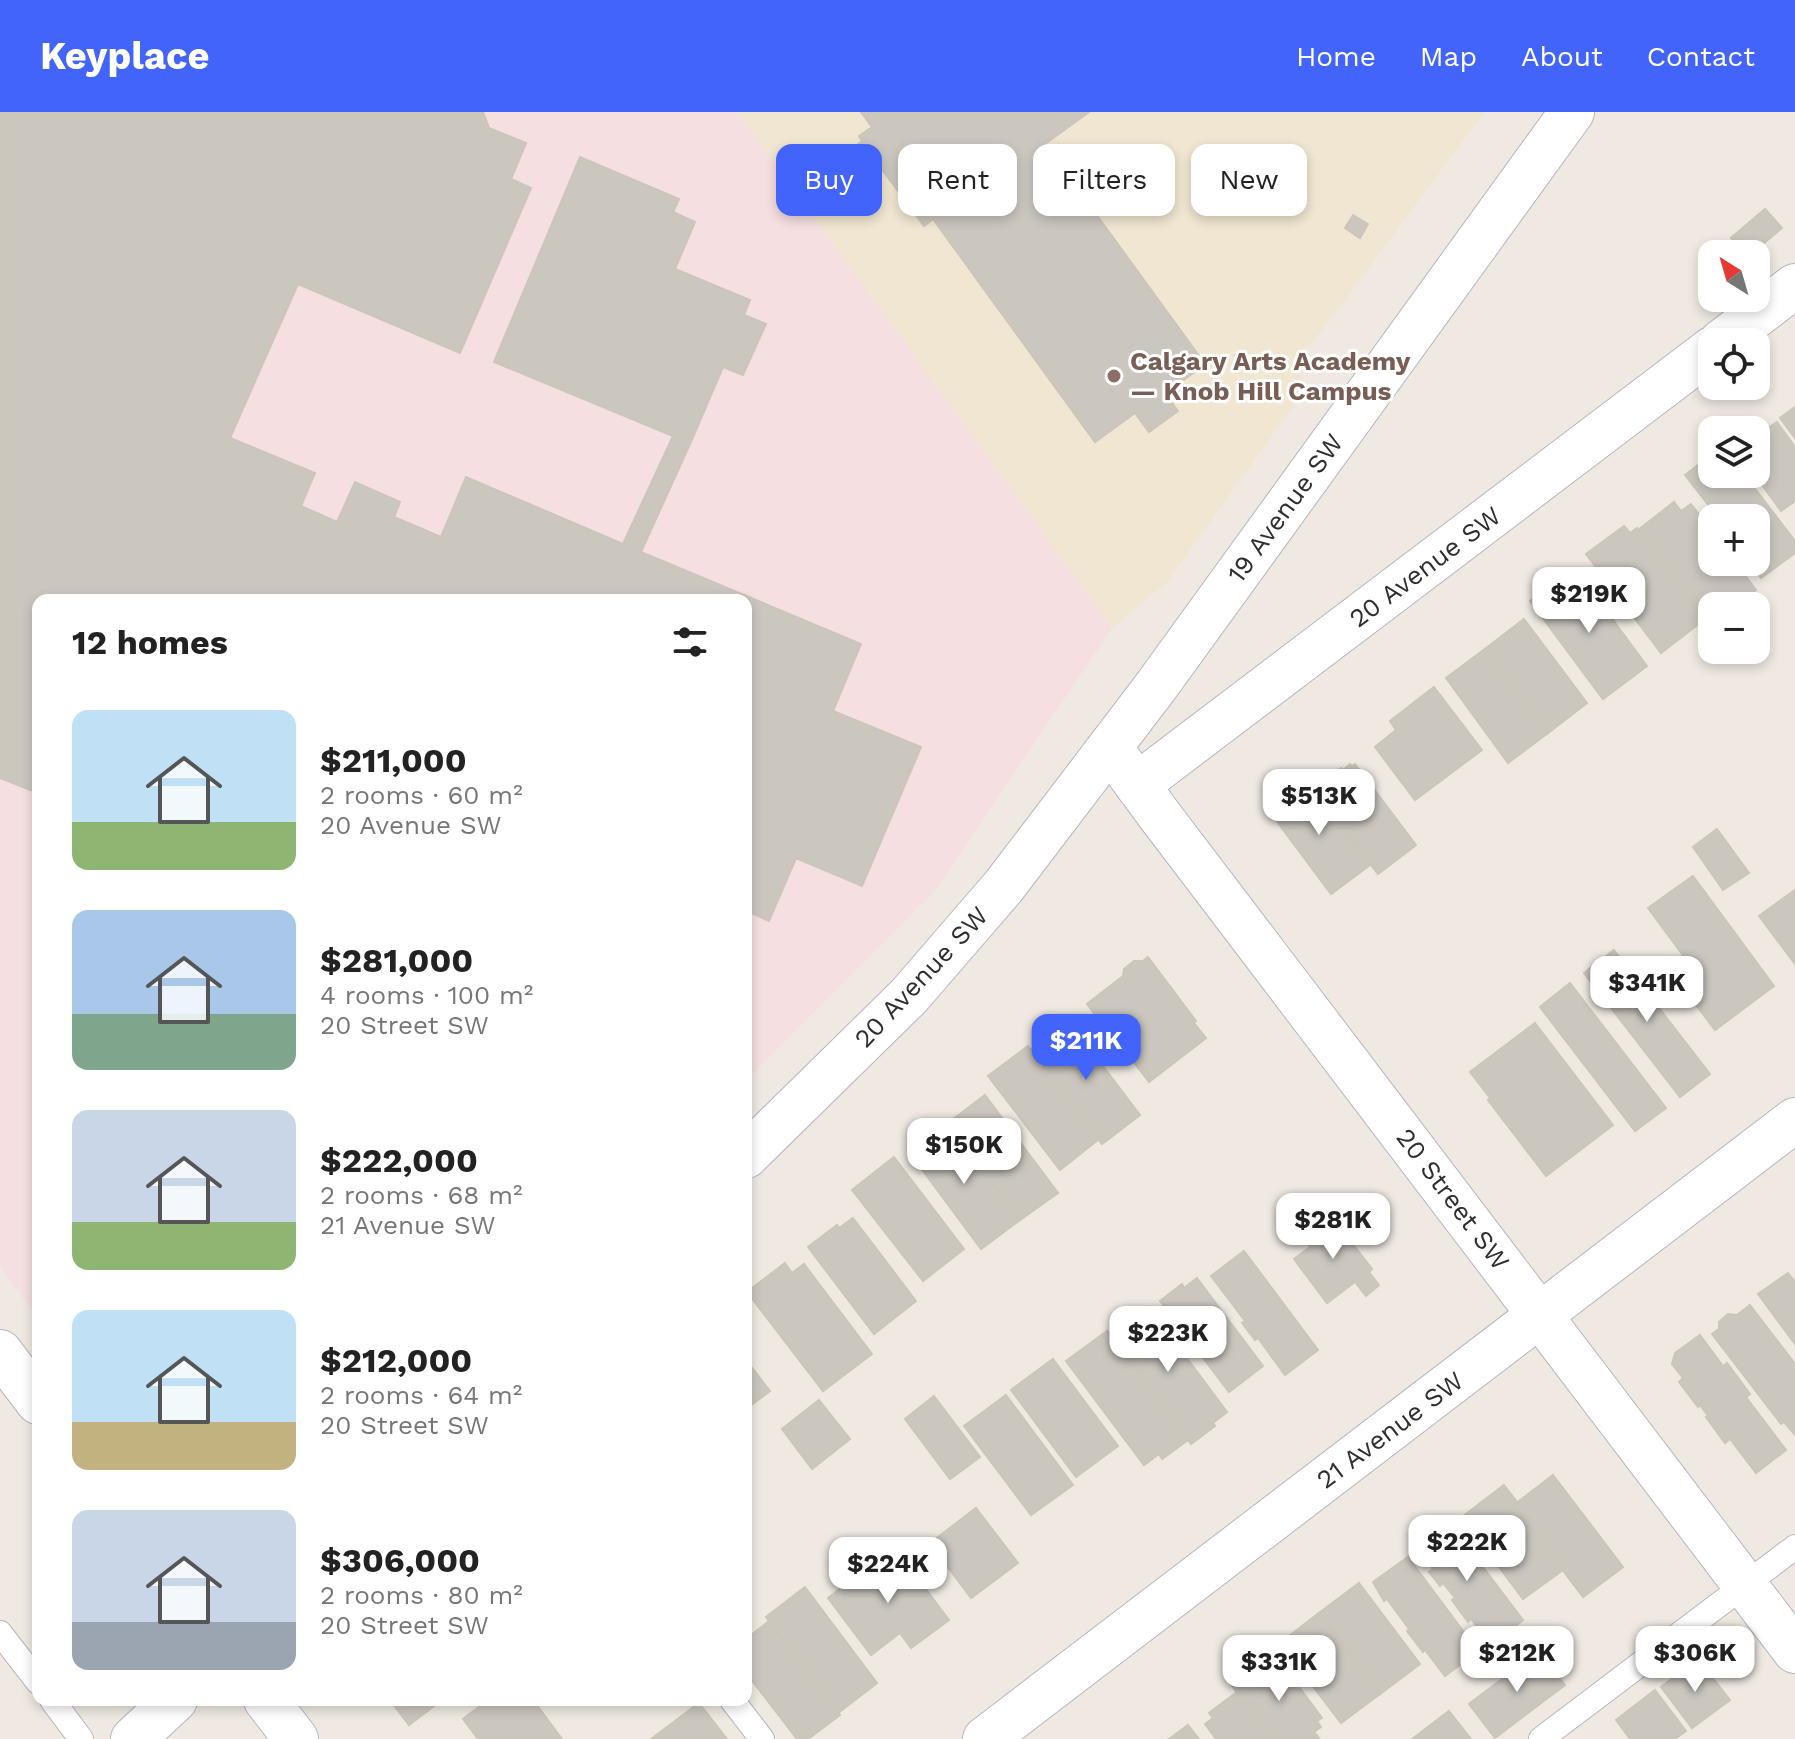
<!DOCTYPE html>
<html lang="en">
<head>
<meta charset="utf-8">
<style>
  body { margin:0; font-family:"Work Sans",sans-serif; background:#f2f2f2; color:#222; height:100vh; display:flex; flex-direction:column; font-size:30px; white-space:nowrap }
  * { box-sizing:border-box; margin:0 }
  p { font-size:26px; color:#767676 }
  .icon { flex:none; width:44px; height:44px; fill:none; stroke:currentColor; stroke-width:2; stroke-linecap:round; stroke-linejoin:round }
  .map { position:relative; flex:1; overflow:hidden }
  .panel { position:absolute; left:32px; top:482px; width:720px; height:1112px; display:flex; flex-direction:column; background:#fff; border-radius:16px; box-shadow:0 4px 12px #0003 }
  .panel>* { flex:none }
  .hud { position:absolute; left:776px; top:32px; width:760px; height:72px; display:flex; gap:16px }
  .needle { width:52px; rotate:323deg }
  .controls { position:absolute; left:1698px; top:128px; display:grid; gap:16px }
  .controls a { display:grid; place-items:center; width:72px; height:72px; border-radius:16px; background:#fff; box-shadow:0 4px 12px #0003; font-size:40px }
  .price { position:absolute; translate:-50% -68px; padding:0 18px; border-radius:16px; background:#fff; color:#222; font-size:26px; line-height:52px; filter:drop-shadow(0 2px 4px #0008) }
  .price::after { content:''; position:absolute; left:50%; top:48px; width:24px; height:18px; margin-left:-12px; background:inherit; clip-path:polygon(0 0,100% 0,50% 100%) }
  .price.on { background:#4264fb; color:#fff }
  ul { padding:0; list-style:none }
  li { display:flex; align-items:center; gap:24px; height:200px; padding:0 40px }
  li span { display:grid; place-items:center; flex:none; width:224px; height:160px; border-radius:16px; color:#555 }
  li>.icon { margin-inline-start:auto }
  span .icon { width:96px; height:96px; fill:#fffc; stroke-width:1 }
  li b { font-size:34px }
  h2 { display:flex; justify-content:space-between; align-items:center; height:96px; padding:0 40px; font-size:34px }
  .pill { padding:0 28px; border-radius:16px; background:#fff; box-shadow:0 4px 12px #0003; font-size:28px; line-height:72px }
  .pill.on { background:#4264fb; color:#fff }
  header { display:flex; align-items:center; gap:48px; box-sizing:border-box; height:112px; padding:0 40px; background:#4264fb; color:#fff }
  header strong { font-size:38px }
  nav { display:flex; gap:44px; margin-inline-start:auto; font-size:28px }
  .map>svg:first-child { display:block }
  .education { fill:#f0e6d1 }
  .medical { fill:#f5dfe0 }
  .building { fill:#cbc7bf; stroke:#cbc5ba; stroke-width:2 }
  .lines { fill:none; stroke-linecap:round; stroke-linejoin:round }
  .service-casing { stroke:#b4b7c1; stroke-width:26 }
  .minor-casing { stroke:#b4b7c1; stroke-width:46 }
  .tertiary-casing { stroke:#b4b7c1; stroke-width:46 }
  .service { stroke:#fff; stroke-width:24 }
  .minor { stroke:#fff; stroke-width:44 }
  .tertiary { stroke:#fff; stroke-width:44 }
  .education-dot { fill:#8d6e63; stroke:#fff; stroke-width:3 }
  .labels { text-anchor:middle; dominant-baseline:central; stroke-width:6; stroke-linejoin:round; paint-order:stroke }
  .education-label { font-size:26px; font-weight:bold; fill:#785e54; stroke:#fff; text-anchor:start }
  .street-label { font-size:26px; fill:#2e2e2e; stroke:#fff }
</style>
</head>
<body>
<header>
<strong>Keyplace</strong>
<nav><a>Home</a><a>Map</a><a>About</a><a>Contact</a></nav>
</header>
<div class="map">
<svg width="1795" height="1627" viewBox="0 0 1795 1627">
  <rect width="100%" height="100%" fill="#efe9e1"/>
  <path class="education" d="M737,0H1484L1337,199L1291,256L1308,273L1167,470L1112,516Z"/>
  <path class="medical" d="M0,0H737L1112,516L938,775L746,968V488H38V1206L0,1155Z"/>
  <g class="building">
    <path d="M0,0H483L489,16L526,31L511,67L531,76L460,241L298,172L230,326L315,361L301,394L337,410L355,370L400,390L394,405L441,425L466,365L623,432L673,324L494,250L580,45L679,87L673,100L695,110L675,157L750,188L744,203L766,212L743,263L723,255L690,332L641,440L861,532L833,599L921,635L862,774L796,746L769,809L749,800L746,808V488H38V681L0,666Z"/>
    <path d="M861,0H1089L1045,32L1205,252L1165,282L1178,299L1149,320L1135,301L1095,330L933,107L924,114L878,52L867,60L851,38L862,29L859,24L872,15Z"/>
    <path d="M1765,97L1782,116L1751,142H1744L1731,126Z"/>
    <path d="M1353,103L1368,112L1360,126L1345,116Z"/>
    <path d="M1795,295V326L1780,306Z"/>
    <path d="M1777,310L1795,335V389L1781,399L1754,362H1756V325Z"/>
    <path d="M1709,345L1712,349V362H1741L1744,366L1746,365L1795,429V441L1761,466L1749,450H1756V406H1715L1707,396L1709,394L1685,363Z"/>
    <path d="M1674,390L1681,399L1691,392L1712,420V450H1735L1756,478L1735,494H1712V511L1710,513L1638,418Z"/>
    <path d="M1624,414L1630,421L1637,416L1705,507L1661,541L1586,442Z"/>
    <path d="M1564,464L1571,473L1581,465L1647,554L1603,587L1530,489Z"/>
    <path d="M1524,507L1587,591L1548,621L1485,537Z"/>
    <path d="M1485,537L1548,621L1508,651L1446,566Z"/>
    <path d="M1434,575L1482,638L1415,688L1375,635L1396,618L1390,609Z"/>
    <path d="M1350,652L1352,654L1355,652L1416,733L1378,762L1315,679L1323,673L1322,671L1341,656L1343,658Z"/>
    <path d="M1305,670L1307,672L1309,670L1370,753L1331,782L1270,700L1273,697L1272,695L1279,690L1277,687L1296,673L1298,675Z"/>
    <path d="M1717,717L1749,761L1723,778L1693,735Z"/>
    <path d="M1693,764L1774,874L1715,918L1669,857L1685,846L1648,796Z"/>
    <path d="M1795,778V852L1759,804Z"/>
    <path d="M1614,838L1710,962L1680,985L1584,861Z"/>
    <path d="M1148,845L1196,909L1194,911L1206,926L1149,970L1129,944L1128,946L1087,892L1123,864L1124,857L1134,849H1143Z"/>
    <path d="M1570,871L1666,996L1635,1019L1540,895Z"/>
    <path d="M1069,909L1140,1003L1102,1032L1031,938Z"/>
    <path d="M1535,911L1613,1013L1546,1064L1488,988L1490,986L1470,960Z"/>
    <path d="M1028,934L1099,1027L1060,1058L988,964Z"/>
    <path d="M985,983L1058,1081L1020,1108L948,1011Z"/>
    <path d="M948,1011L1020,1108L981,1137L909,1040Z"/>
    <path d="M894,1045L964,1137L923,1169L852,1078Z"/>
    <path d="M1315,1103L1328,1121L1338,1113L1372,1157L1369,1160L1379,1173L1366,1184L1355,1170L1327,1191L1294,1147L1310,1135L1296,1117Z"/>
    <path d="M853,1106L916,1189L874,1222L808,1135L837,1113L839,1116Z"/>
    <path d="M1244,1139L1318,1238L1285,1263L1258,1226L1255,1228L1242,1211L1245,1209L1211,1164Z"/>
    <path d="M785,1151L792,1161L804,1152L872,1242L823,1279L747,1180Z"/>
    <path d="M1788,1161L1795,1170V1232L1758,1182Z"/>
    <path d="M1197,1166L1263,1254L1229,1280L1160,1189L1182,1172L1184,1176Z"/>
    <path d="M1750,1193L1795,1252V1323L1784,1310L1781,1312L1712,1222L1719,1217V1210L1728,1202L1737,1203Z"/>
    <path d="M1149,1195L1227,1300L1213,1311L1215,1314L1191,1332L1108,1221L1132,1202L1135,1206Z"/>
    <path d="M1107,1219L1188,1328L1162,1347L1159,1342L1144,1353L1066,1249Z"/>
    <path d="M1700,1223L1723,1254L1727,1251L1750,1282L1746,1285L1786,1338L1756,1361L1730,1327L1725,1331L1706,1305L1708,1304L1700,1293L1698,1295L1679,1270L1683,1266L1672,1252L1675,1241Z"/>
    <path d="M1053,1247L1118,1334L1076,1365L1011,1278Z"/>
    <path d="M746,1248L770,1279L746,1297Z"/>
    <path d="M1006,1283L1073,1373L1031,1403L964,1314Z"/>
    <path d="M934,1284L980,1345L950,1367L905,1307Z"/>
    <path d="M819,1288L850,1327L812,1357L782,1317Z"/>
    <path d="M1553,1363L1623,1455L1583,1485L1514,1393Z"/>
    <path d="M1504,1373L1517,1390L1514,1393L1563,1458L1523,1487L1462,1405Z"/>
    <path d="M976,1396L1018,1451L971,1486L930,1431Z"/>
    <path d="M1442,1408L1458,1429L1461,1426L1523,1508L1491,1533L1471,1507L1468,1510L1452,1488L1455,1486L1443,1471L1440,1474L1429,1460L1433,1457L1428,1450L1425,1452L1419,1443L1421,1441L1413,1430Z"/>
    <path d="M895,1436L949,1508L911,1536L900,1521L871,1543L828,1486Z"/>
    <path d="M1408,1445L1478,1539L1445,1564L1425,1538L1423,1540L1407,1519L1409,1517L1387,1487L1384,1489L1373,1470Z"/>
    <path d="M1359,1471L1420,1552L1380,1582L1319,1501Z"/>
    <path d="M805,1475L877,1571L838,1601L766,1505Z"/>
    <path d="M1319,1501L1380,1582L1341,1611L1280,1531Z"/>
    <path d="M769,1509L840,1603L808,1627H797L746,1561V1527Z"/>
    <path d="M1539,1539L1565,1573L1495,1626L1469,1592Z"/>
    <path d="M1270,1546L1283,1563L1288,1560L1322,1606L1317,1609L1321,1615L1314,1620L1319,1626L1317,1627H1272L1232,1574Z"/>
    <path d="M1698,1547L1730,1588L1692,1616L1661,1575Z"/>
    <path d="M1655,1578L1686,1619L1675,1627H1630L1616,1608Z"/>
    <path d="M1237,1580L1272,1627H1216L1205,1612L1213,1606L1209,1601Z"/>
    <path d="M390,1588H442L409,1613Z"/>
    <path d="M488,1588H533L562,1627H478L463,1607Z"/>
    <path d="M699,1591L727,1627H651Z"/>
    <path d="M1449,1599L1471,1627H1412Z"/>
    <path d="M1188,1613L1199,1627H1169Z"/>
  </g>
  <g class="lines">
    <defs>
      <g id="service">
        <path d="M0,1521L38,1570"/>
        <path d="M52,1588L81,1627"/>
        <path d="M732,1588L762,1627"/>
        <path d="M1541,1627L1795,1435"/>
      </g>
      <g id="minor">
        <path d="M1721,230L1795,174"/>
        <path d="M1110,636L1160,704L1795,1539"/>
        <path d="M1137,673L1712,237"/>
        <path d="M746,1044L909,884L1004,774L1157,573L1572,0"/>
        <path d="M133,1627L175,1588"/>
        <path d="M985,1627L1795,1008"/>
      </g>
      <g id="tertiary">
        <path d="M0,1240L38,1290"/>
        <path d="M266,1588L296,1627"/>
      </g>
    </defs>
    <use href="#service" class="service-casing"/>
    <use href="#minor" class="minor-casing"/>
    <use href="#tertiary" class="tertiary-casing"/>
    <use href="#service" class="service"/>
    <use href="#minor" class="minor"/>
    <use href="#tertiary" class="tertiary"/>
  </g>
  <circle class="education-dot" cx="1114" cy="264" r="8"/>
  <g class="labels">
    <g class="education-label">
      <text x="1130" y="249">Calgary Arts Academy<tspan x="1130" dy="30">— Knob Hill Campus</tspan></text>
    </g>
    <g class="street-label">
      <text transform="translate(1285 396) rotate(-54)">19 Avenue SW</text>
      <text transform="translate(1425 455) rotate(-37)">20 Avenue SW</text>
      <text transform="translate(921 865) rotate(-47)">20 Avenue SW</text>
      <text transform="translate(1453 1087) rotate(53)">20 Street SW</text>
      <text transform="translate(1390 1318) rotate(-37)">21 Avenue SW</text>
    </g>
  </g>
</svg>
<div class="controls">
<a><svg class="needle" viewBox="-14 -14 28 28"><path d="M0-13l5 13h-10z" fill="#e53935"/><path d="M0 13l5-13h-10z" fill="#767676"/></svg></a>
<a><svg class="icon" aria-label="locate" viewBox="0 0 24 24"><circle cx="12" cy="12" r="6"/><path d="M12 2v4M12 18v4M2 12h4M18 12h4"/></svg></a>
<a><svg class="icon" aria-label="layers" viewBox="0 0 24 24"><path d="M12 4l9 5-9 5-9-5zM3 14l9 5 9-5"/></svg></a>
<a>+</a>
<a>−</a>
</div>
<b class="price" style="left:1589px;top:523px">$219K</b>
<b class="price" style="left:1319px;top:725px">$513K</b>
<b class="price" style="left:1647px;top:912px">$341K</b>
<b class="price on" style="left:1086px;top:970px">$211K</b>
<b class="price" style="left:964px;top:1074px">$150K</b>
<b class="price" style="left:1333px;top:1149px">$281K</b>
<b class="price" style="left:1168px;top:1262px">$223K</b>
<b class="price" style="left:1467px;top:1471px">$222K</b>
<b class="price" style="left:888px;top:1493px">$224K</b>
<b class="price" style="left:1517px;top:1582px">$212K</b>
<b class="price" style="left:1695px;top:1582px">$306K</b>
<b class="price" style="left:1279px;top:1591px">$331K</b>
<div class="hud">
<a class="pill on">Buy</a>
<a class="pill">Rent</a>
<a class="pill">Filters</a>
<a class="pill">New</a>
</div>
<section class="panel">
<h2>12 homes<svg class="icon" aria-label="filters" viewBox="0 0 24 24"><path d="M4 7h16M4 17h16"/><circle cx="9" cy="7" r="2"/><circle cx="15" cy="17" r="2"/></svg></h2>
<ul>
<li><span style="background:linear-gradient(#bfe0f5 70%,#8fb573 0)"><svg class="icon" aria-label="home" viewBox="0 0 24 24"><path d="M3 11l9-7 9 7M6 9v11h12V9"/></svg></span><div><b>$211,000</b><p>2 rooms · 60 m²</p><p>20 Avenue SW</p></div></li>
<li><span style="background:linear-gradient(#a9c7e8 65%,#7fa58c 0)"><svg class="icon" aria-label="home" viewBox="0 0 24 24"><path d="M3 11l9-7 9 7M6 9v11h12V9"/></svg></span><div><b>$281,000</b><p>4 rooms · 100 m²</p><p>20 Street SW</p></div></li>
<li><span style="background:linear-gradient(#c9d6e8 70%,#8fb573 0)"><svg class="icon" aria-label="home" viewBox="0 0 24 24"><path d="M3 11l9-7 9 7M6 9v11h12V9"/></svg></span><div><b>$222,000</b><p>2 rooms · 68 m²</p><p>21 Avenue SW</p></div></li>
<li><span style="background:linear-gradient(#bfe0f5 70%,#c2b280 0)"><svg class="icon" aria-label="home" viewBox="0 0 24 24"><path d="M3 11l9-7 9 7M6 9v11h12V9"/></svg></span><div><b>$212,000</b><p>2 rooms · 64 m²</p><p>20 Street SW</p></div></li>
<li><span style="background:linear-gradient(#c9d6e8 70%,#9aa5b1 0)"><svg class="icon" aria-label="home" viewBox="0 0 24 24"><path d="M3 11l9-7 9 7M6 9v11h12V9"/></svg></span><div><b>$306,000</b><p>2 rooms · 80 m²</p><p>20 Street SW</p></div></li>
</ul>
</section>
</div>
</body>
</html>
